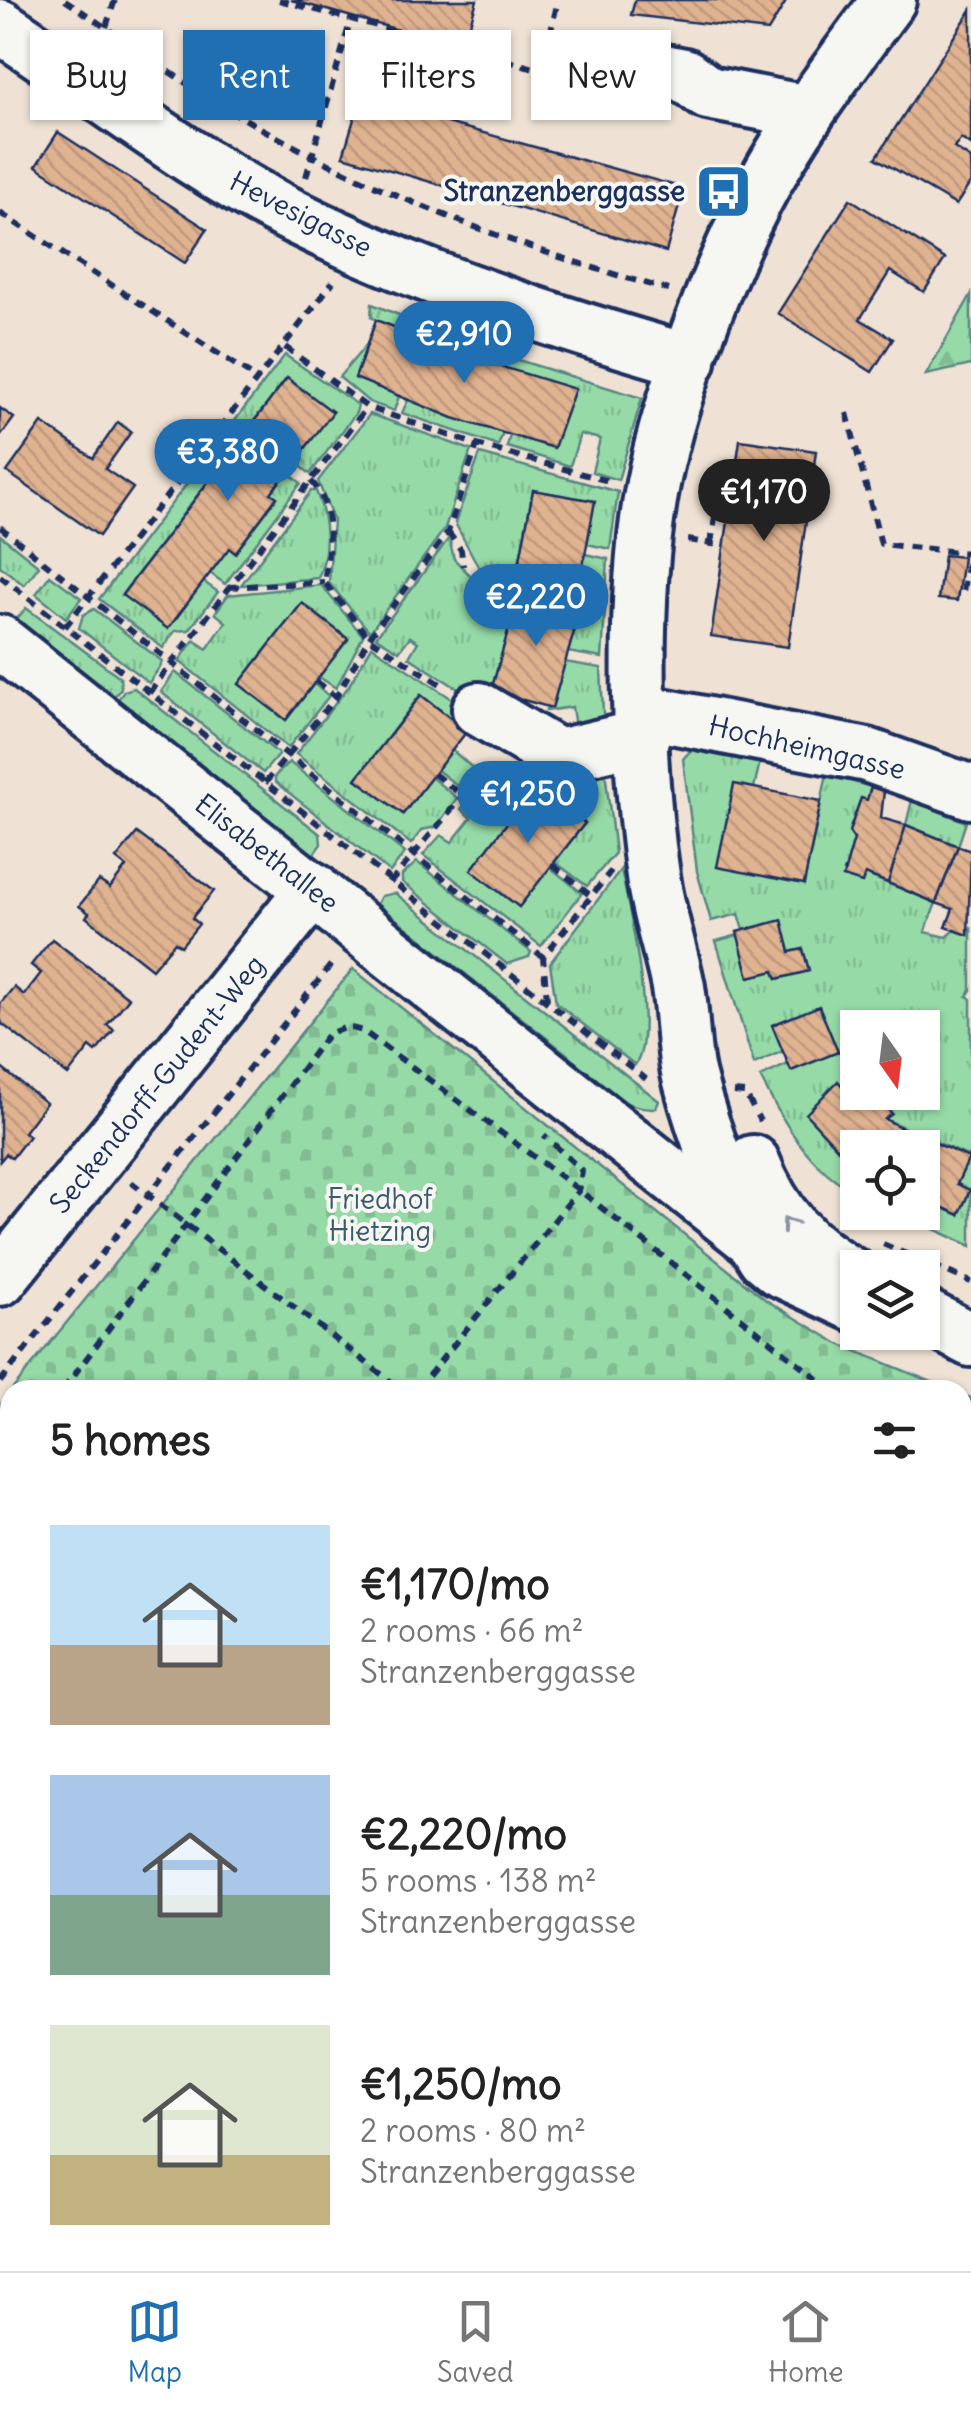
<!DOCTYPE html>
<html lang="en">
<head>
<meta charset="utf-8">
<style>
  body { margin:0; font-family:Delius,sans-serif; background:#f2f2f2; color:#222; height:100vh; display:flex; flex-direction:column; font-size:38px; white-space:nowrap }
  * { box-sizing:border-box; margin:0 }
  p { font-size:32px; color:#767676 }
  .icon { flex:none; width:55px; height:55px; fill:none; stroke:currentColor; stroke-width:2; stroke-linecap:round; stroke-linejoin:round }
  .map { position:relative; flex:1; overflow:hidden }
  .sheet { position:absolute; left:0px; top:1380px; width:972px; height:892px; display:flex; flex-direction:column; background:#fff; border-radius:30px 30px 0 0; box-shadow:0 2px 8px #0004 }
  .sheet>* { flex:none }
  .hud { position:absolute; left:30px; top:30px; width:912px; height:90px; display:flex; gap:20px }
  .needle { width:65px; rotate:166deg }
  .tools { position:absolute; left:840px; top:1010px; display:grid; gap:20px }
  .tools a { display:grid; place-items:center; width:100px; height:100px; border-radius:0px; background:#fff; box-shadow:0 2px 8px #0004; font-size:50px }
  .price { position:absolute; translate:-50% -85px; padding:0 22px; border-radius:35px; background:#1f6fb2; color:#fff; font-size:32px; line-height:65px; filter:drop-shadow(0 2px 5px #0008) }
  .price::after { content:''; position:absolute; left:50%; top:60px; width:30px; height:22px; margin-left:-15px; background:inherit; clip-path:polygon(0 0,100% 0,50% 100%) }
  .price.selected { background:#222; color:#fff }
  ul { padding:0; list-style:none }
  li { display:flex; align-items:center; gap:30px; height:250px; padding:0 50px }
  li span { display:grid; place-items:center; flex:none; width:280px; height:200px; border-radius:0px; color:#555 }
  li>.icon { margin-inline-start:auto }
  span .icon { width:120px; height:120px; fill:#fffc; stroke-width:1 }
  li b { font-size:42px }
  h2 { display:flex; justify-content:space-between; align-items:center; height:120px; padding:0 50px; font-size:42px }
  .chip { padding:0 35px; border-radius:0px; background:#fff; box-shadow:0 2px 8px #0004; font-size:35px; line-height:90px }
  .chip.selected { background:#1f6fb2; color:#fff }
  .dock { display:flex; justify-content:space-around; align-items:center; height:140px; border-top:2px solid #e0e0e0; background:#fff; font-size:28px; color:#767676 }
  .dock a { display:grid; justify-items:center; gap:5px }
  .dock .selected { color:#1f6fb2 }
  .map>svg:first-child { display:block }
  .grass { fill:url(#grass-tufts); stroke:#588582; stroke-width:2.5 }
  .forest { fill:url(#forest-firs); stroke:#588582; stroke-width:2.5 }
  .cemetery { fill:url(#cemetery-stones); stroke:#588582; stroke-width:2.5 }
  .building { fill:url(#building-back-hatch); stroke:#1b2f5e; stroke-width:2.5 }
  .lines { fill:none; stroke-linecap:round; stroke-linejoin:round }
  .minor-casing { stroke:#1b2f5e; stroke-width:60 }
  .path { stroke:#1b2f5e; stroke-width:6; stroke-dasharray:10 8; stroke-linecap:butt }
  .minor { stroke:#f6f6f2; stroke-width:52 }
  .oneway { stroke:#8892a8 }
  .labels { text-anchor:middle; dominant-baseline:central; stroke-width:8; stroke-linejoin:round; paint-order:stroke }
  .poi-label { font-size:28px; font-weight:bold; fill:#1b2f5e; stroke:#f6f6f2; text-anchor:end }
  .street-label { font-size:28px; fill:#1b2f5e; stroke:#f6f6f2 }
  .park-label { font-size:28px; fill:#3a5a70; stroke:#f6f6f2 }
</style>
</head>
<body>
<div class="map">
<svg width="971" height="2271" viewBox="0 0 971 2271">
  <defs>
    <pattern id="grass-tufts" width="24" height="20" patternUnits="userSpaceOnUse" patternTransform="scale(2.5)"><rect width="24" height="20" fill="#96dba7"/><path d="M3 7l-1-3M5 7V3M7 7l1-3M15 17l-1-3M17 17v-4M19 17l1-3" fill="none" stroke="#81bc92"/></pattern>
    <pattern id="forest-firs" width="22" height="20" patternUnits="userSpaceOnUse" patternTransform="scale(2.5)"><rect width="22" height="20" fill="#96dba7"/><path d="M5 1l3.5 6h-7zM16 11l3.5 6h-7z" fill="#81bc92"/></pattern>
    <pattern id="cemetery-stones" width="16" height="16" patternUnits="userSpaceOnUse" patternTransform="scale(2.5)"><rect width="16" height="16" fill="#96dba7"/><path d="M2 7V4a2 2 0 0 1 4 0v3zM10 15v-3a2 2 0 0 1 4 0v3z" fill="#81bc92"/></pattern>
    <pattern id="building-back-hatch" width="6" height="6" patternUnits="userSpaceOnUse" patternTransform="scale(2.5)"><rect width="6" height="6" fill="#dfb290"/><path d="M-1 5l2 2M0 0l6 6M5-1l2 2" fill="none" stroke="#bf997f"/></pattern>
  </defs>
  <rect width="100%" height="100%" fill="#efe2d5"/>
  <filter id="ink" filterUnits="userSpaceOnUse"><feTurbulence type="fractalNoise" baseFrequency=".01" numOctaves="2"/><feDisplacementMap in="SourceGraphic" scale="20" xChannelSelector="R" yChannelSelector="G"/><feConvolveMatrix kernelMatrix="1 2 1 2 8 2 1 2 1" color-interpolation-filters="sRGB"/></filter>
  <g filter="url(#ink)">
    <g class="grass">
      <path d="M372,304L485,350L642,398L618,480L592,472L600,439L580,434L570,466L507,447L510,435L503,433L498,446L402,413L408,400L399,396L394,411L369,402L339,377L367,344L376,320L371,317Z"/>
      <path d="M285,355L358,405L356,413L310,474L295,461L332,412L287,378L122,594L204,582L218,592L189,630L175,631L163,648L99,599Z"/>
      <path d="M370,414L471,450L445,528L370,632L329,583L333,520L318,481Z"/>
      <path d="M480,454L618,492L610,549L587,544L594,501L533,490L514,591L519,593L491,691L477,701L409,657L418,642L410,637L399,651L376,637L449,538L454,559L483,588V575L455,523Z"/>
      <path d="M287,472L301,483L225,584L210,573L229,548L236,552L277,498L271,493Z"/>
      <path d="M311,491H316C327,518 330,551 318,578L241,585Z"/>
      <path d="M0,535L39,566L24,585L0,566Z"/>
      <path d="M585,554L608,559L602,658L568,652L582,605L576,604Z"/>
      <path d="M50,575L81,598L66,618L36,594Z"/>
      <path d="M321,585L363,636L336,688L319,677L348,639L302,603L239,684L286,720L314,684L329,696L288,748L179,661L194,640L207,649L226,622L215,613L228,595Z"/>
      <path d="M26,608L120,677L121,688L113,698L15,621Z"/>
      <path d="M94,609L163,662L149,683L79,628L83,615Z"/>
      <path d="M372,646L475,714L463,727L420,695L357,778L403,814L431,777L457,798L436,827L422,830L411,844L296,754L348,687Z"/>
      <path d="M565,662L601,668L604,737L577,741L572,707L546,711V707L552,708Z"/>
      <path d="M175,672L279,754L263,773L161,692Z"/>
      <path d="M134,688L320,834L321,844L313,855L117,701L124,691Z"/>
      <path d="M692,749L760,762L754,788L804,884L827,774L871,787L867,800L861,798L849,831L854,839L843,877L862,883L865,874L936,903L925,932L947,937L955,930L968,935L971,927V990L967,996L971,999V1246L899,1213L922,1212L923,1198L959,1214L970,1190L957,1184L969,1157L885,1119L892,1113L874,1093L922,1092V1028H858V1092L867,1093L856,1102L838,1082L806,1114L857,1170L854,1191C809,1169 782,1120 760,1077L788,1064L792,1071L838,1051L819,1007L773,1026L783,1051L754,1064L716,941L738,935L749,977L774,971L777,979L809,970L803,949L790,952L782,920L744,930L739,914L711,921L697,871L683,759Z"/>
      <path d="M452,750L477,772L463,790L437,770Z"/>
      <path d="M603,754L615,853L587,886L555,862L585,823L536,785L535,772L555,787L574,783Z"/>
      <path d="M289,762L405,853L390,872L275,782V776Z"/>
      <path d="M486,778L521,806L471,870L519,907L550,867L582,893L541,946L423,855L441,835L452,842L471,818L461,809Z"/>
      <path d="M912,800L966,822L958,846L906,825Z"/>
      <path d="M417,862L531,952L529,957L507,964L402,882V875Z"/>
      <path d="M621,869C629,908 658,1035 635,1065L556,1003L550,963Z"/>
      <path d="M395,893L659,1101L656,1108C625,1110 592,1085 569,1067L568,1055L377,904L381,896Z"/>
    </g>
    <path class="forest" d="M971,295V365L926,375Z"/>
    <g class="cemetery">
      <path d="M353,969L766,1300L839,1344L951,1390H12Z"/>
      <path d="M10,1393V2262H962L963,1395L971,1398V2271H0V1405Z"/>
    </g>
    <g class="building">
      <path d="M291,0H477L463,48Z"/>
      <path d="M635,0H787L768,31L631,15Z"/>
      <path d="M971,10V145L961,139L954,148L971,159V182L956,205L876,158Z"/>
      <path d="M360,99L684,188L666,252L343,156Z"/>
      <path d="M58,132L207,229L185,263L36,166Z"/>
      <path d="M850,199L945,259L924,292L890,271L860,319L893,339L872,372L778,313Z"/>
      <path d="M376,320L473,358L575,389L554,448L453,418L355,378Z"/>
      <path d="M287,378L333,412L271,493L277,497L235,553L229,548L168,629L122,595Z"/>
      <path d="M0,408L14,418L0,437Z"/>
      <path d="M118,422L131,432L105,469L133,488L99,536L7,472L42,423L93,458Z"/>
      <path d="M740,440L816,451L788,647L711,636Z"/>
      <path d="M533,490L595,501L576,604L514,592Z"/>
      <path d="M944,555L963,557L957,601L938,599Z"/>
      <path d="M519,593L582,604L552,708L491,691Z"/>
      <path d="M302,603L348,639L286,720L239,684Z"/>
      <path d="M421,695L467,731L403,814L356,779Z"/>
      <path d="M734,784L821,801L804,884L717,867Z"/>
      <path d="M536,785L585,823L519,907L471,870Z"/>
      <path d="M871,787L884,791L881,818L906,825L888,883L865,874L862,883L843,877L854,839L849,832L861,798L867,800Z"/>
      <path d="M906,825L958,846L936,903L888,883Z"/>
      <path d="M137,833L214,891L192,918L199,924L181,946L175,942L152,969L86,917L89,913L79,906L99,881L110,888L126,867L116,859Z"/>
      <path d="M958,846L971,851L968,935L946,927L953,909L936,903Z"/>
      <path d="M782,920L790,952L803,949L809,971L777,979L774,971L749,977L737,932Z"/>
      <path d="M52,939L129,998L107,1025L114,1030L96,1052L90,1047L68,1075L2,1024L0,1017V1004L14,987L24,995L41,973L31,965Z"/>
      <path d="M819,1006L838,1052L791,1071L772,1025Z"/>
      <path d="M0,1067L46,1103L24,1132L29,1136L12,1158L6,1154L0,1161Z"/>
      <path d="M838,1081L856,1102L874,1092L892,1114L885,1119L900,1127L891,1148H858V1170L806,1114Z"/>
      <path d="M900,1127L969,1158L957,1184L970,1190L959,1215L922,1198V1148H891Z"/>
    </g>
    <g class="lines">
      <defs>
        <g id="minor">
          <path d="M0,26C98,90 190,165 295,217C414,277 560,324 689,361"/>
          <path d="M659,70L684,75L708,93L807,112"/>
          <path d="M0,642L749,1237"/>
          <path d="M479,709L558,756L643,736"/>
          <path d="M641,711L867,755L971,792"/>
          <path d="M753,1162C774,1216 805,1249 854,1276"/>
          <path d="M0,1279L313,889"/>
          <path d="M858,1306L778,1269L765,1258C731,1207 704,1136 689,1077C682,1048 683,1017 678,987C671,950 658,914 653,876C637,766 632,610 650,500C665,409 713,283 755,201C792,129 841,65 889,0"/>
          <path d="M922,1314L971,1340"/>
        </g>
      </defs>
      <use href="#minor" class="minor-casing"/>
      <g class="path">
        <path d="M65,0C112,31 157,65 205,95C347,184 507,245 669,290"/>
        <path d="M279,0L350,19"/>
        <path d="M106,27L115,0"/>
        <path d="M542,70L558,0"/>
        <path d="M306,177L351,19L624,92"/>
        <path d="M0,213L259,380"/>
        <path d="M285,347L367,407L477,445L612,482"/>
        <path d="M847,413L881,544L969,553L962,598"/>
        <path d="M311,481C336,507 329,549 324,582L369,638L445,687"/>
        <path d="M0,527L543,957"/>
        <path d="M448,532L461,550L463,566"/>
        <path d="M688,540L724,546"/>
        <path d="M711,544L724,456"/>
        <path d="M0,576L646,1079"/>
        <path d="M229,587L324,582"/>
        <path d="M65,627L333,282"/>
        <path d="M316,681L336,697"/>
        <path d="M149,693L367,407"/>
        <path d="M434,774L463,796"/>
        <path d="M265,783L336,697L369,638L448,532L477,445"/>
        <path d="M553,865L591,896"/>
        <path d="M390,883L481,774"/>
        <path d="M547,1000L543,957L611,871"/>
        <path d="M734,1092L745,1093L760,1121"/>
        <path d="M131,1182L402,1390"/>
        <path d="M883,1244L971,1282"/>
        <path d="M0,1382L334,961"/>
        <path d="M63,1390L328,1034L347,1027L363,1031L579,1190L832,1390"/>
        <path d="M417,1390L579,1190L582,1171L544,1135"/>
        <path d="M443,1390L461,1386L594,1390"/>
        <path d="M962,1417L971,1420"/>
        <path d="M0,1474L10,1461"/>
        <path d="M0,1558L10,1565"/>
        <path d="M962,1715L971,1765"/>
        <path d="M962,1887L971,1885"/>
        <path d="M0,1907L10,1903"/>
        <path d="M0,1964L10,1960"/>
        <path d="M414,2262V2271"/>
        <path d="M597,2262V2271"/>
        <path d="M719,2262V2271"/>
        <path d="M928,2262L929,2271"/>
        <path d="M199,2271V2262"/>
      </g>
      <use href="#minor" class="minor"/>
    </g>
    <defs><path id="oneway-chevron" d="M-2-3.5L2.5 0L-2 3.5" fill="none" stroke-width="1.6" stroke-linecap="round" stroke-linejoin="round" transform="scale(2.5)"/></defs>
    <use class="oneway" href="#oneway-chevron" transform="translate(788 1224) rotate(-126)"/>
  </g>
  <defs>
    <symbol id="bus-square" viewBox="-11 -11 22 22"><rect x="-9" y="-9" width="18" height="18" rx="4" fill="#1f6fb2" stroke="#f6f6f2"/><path d="M-5-6H5V4H4V6H2V4H-2V6H-4V4H-5ZM-3.5-4V0h7V-4ZM-3.5 1.2v1.5H-2V1.2ZM2 1.2v1.5H3.5V1.2Z" fill="#fff"/></symbol>
  </defs>
  <g fill-rule="evenodd">
    <use href="#bus-square" x="692" y="160" width="63" height="63"/>
  </g>
  <g class="labels">
    <g class="poi-label">
      <text x="685" y="191">Stranzenberggasse</text>
    </g>
    <g class="street-label">
      <text transform="translate(301 214) rotate(27)">Hevesigasse</text>
      <text transform="translate(807 747) rotate(13)">Hochheimgasse</text>
      <text transform="translate(267 853) rotate(38)">Elisabethallee</text>
      <text transform="translate(157 1084) rotate(-51)">Seckendorff-Gudent-Weg</text>
    </g>
    <g class="park-label">
      <text x="380" y="1199">Friedhof<tspan x="380" dy="32">Hietzing</tspan></text>
    </g>
  </g>
</svg>
<div class="tools">
<a><svg class="needle" viewBox="-14 -14 28 28"><path d="M0-13l5 13h-10z" fill="#e53935"/><path d="M0 13l5-13h-10z" fill="#767676"/></svg></a>
<a><svg class="icon" aria-label="locate" viewBox="0 0 24 24"><circle cx="12" cy="12" r="6"/><path d="M12 2v4M12 18v4M2 12h4M18 12h4"/></svg></a>
<a><svg class="icon" aria-label="layers" viewBox="0 0 24 24"><path d="M12 4l9 5-9 5-9-5zM3 14l9 5 9-5"/></svg></a>
</div>
<b class="price" style="left:464px;top:386px">€2,910</b>
<b class="price" style="left:228px;top:504px">€3,380</b>
<b class="price selected" style="left:764px;top:544px">€1,170</b>
<b class="price" style="left:536px;top:649px">€2,220</b>
<b class="price" style="left:528px;top:846px">€1,250</b>
<div class="hud">
<a class="chip">Buy</a>
<a class="chip selected">Rent</a>
<a class="chip">Filters</a>
<a class="chip">New</a>
</div>
<section class="sheet">
<h2>5 homes<svg class="icon" aria-label="filters" viewBox="0 0 24 24"><path d="M4 7h16M4 17h16"/><circle cx="9" cy="7" r="2"/><circle cx="15" cy="17" r="2"/></svg></h2>
<ul>
<li><span style="background:linear-gradient(#bfe0f5 60%,#b9a48a 0)"><svg class="icon" aria-label="home" viewBox="0 0 24 24"><path d="M3 11l9-7 9 7M6 9v11h12V9"/></svg></span><div><b>€1,170/mo</b><p>2 rooms · 66 m²</p><p>Stranzenberggasse</p></div></li>
<li><span style="background:linear-gradient(#a9c7e8 60%,#7fa58c 0)"><svg class="icon" aria-label="home" viewBox="0 0 24 24"><path d="M3 11l9-7 9 7M6 9v11h12V9"/></svg></span><div><b>€2,220/mo</b><p>5 rooms · 138 m²</p><p>Stranzenberggasse</p></div></li>
<li><span style="background:linear-gradient(#dfe7d0 65%,#c2b280 0)"><svg class="icon" aria-label="home" viewBox="0 0 24 24"><path d="M3 11l9-7 9 7M6 9v11h12V9"/></svg></span><div><b>€1,250/mo</b><p>2 rooms · 80 m²</p><p>Stranzenberggasse</p></div></li>
</ul>
</section>
</div>
<nav class="dock">
<a class="selected"><svg class="icon" aria-label="map" viewBox="0 0 24 24"><path d="M3 6l6-2 6 2 6-2v14l-6 2-6-2-6 2zM9 4v14M15 6v14"/></svg>Map</a>
<a><svg class="icon" aria-label="saved" viewBox="0 0 24 24"><path d="M7 4h10v16l-5-4-5 4z"/></svg>Saved</a>
<a><svg class="icon" aria-label="home" viewBox="0 0 24 24"><path d="M3 11l9-7 9 7M6 9v11h12V9"/></svg>Home</a>
</nav>
</body>
</html>
